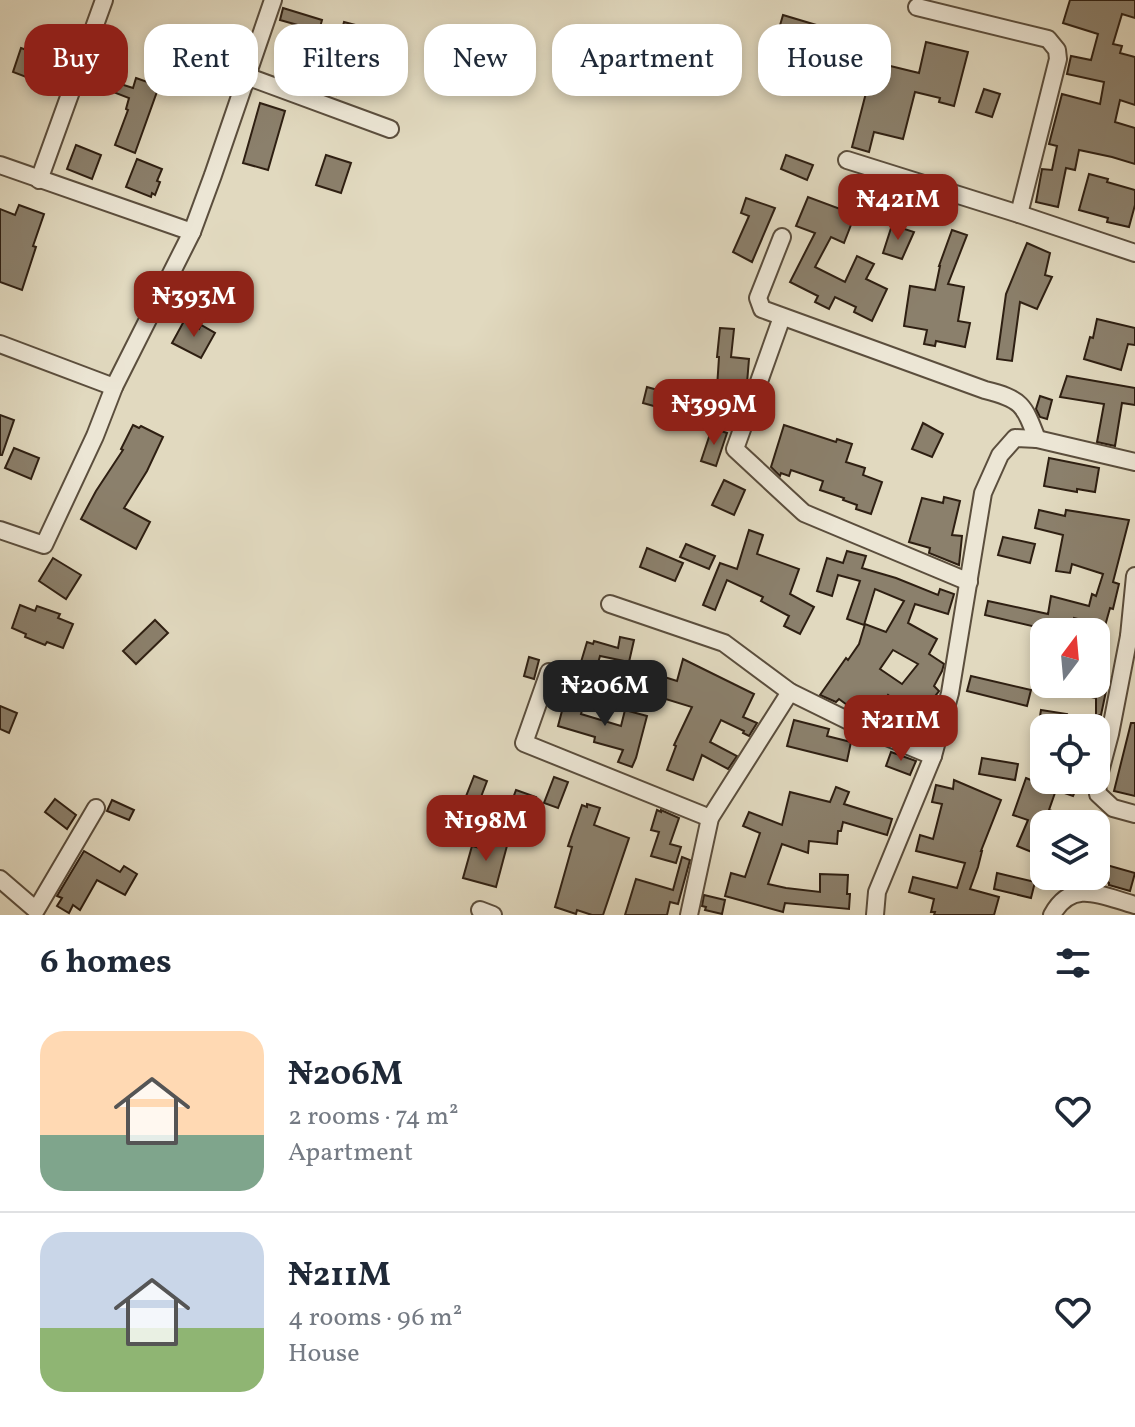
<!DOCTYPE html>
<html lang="en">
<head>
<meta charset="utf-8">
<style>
  body { margin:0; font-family:Vollkorn,serif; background:#f6f6f7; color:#1f2937; height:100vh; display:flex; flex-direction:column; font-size:30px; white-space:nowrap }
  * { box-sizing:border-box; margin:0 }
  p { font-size:26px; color:#747a83 }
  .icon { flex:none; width:44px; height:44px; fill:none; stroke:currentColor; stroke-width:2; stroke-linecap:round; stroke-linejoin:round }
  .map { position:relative; height:915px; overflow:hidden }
  .side { display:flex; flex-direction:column; background:#fff; flex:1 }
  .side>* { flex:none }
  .guide { position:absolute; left:24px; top:24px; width:1088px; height:72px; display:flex; gap:16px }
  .needle { width:52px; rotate:16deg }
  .tools { position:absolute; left:1030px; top:618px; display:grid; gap:16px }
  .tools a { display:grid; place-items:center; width:80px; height:80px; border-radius:16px; background:#fff; box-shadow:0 4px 12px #0003; font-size:40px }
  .price { position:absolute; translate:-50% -68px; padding:0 18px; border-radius:16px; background:#8f2418; color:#fff; font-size:26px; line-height:52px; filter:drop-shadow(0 2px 4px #0008) }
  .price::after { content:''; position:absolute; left:50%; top:48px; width:24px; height:18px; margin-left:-12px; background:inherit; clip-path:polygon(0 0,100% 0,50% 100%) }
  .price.current { background:#222; color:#fff }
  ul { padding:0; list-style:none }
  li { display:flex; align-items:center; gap:24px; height:200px; padding:0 40px }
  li+li { border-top:2px solid #e0e1e3 }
  li span { display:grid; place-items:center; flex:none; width:224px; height:160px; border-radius:24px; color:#555 }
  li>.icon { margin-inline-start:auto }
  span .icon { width:96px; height:96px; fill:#fffc; stroke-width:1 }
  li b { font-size:34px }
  h2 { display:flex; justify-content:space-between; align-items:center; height:96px; padding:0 40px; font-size:34px }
  .tag { padding:0 28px; border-radius:24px; background:#fff; box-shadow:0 4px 12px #0003; font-size:28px; line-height:72px }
  .tag.current { background:#8f2418; color:#fff }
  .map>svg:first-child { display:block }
  .building { fill:#8b806c; stroke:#2e1f12; stroke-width:2; fill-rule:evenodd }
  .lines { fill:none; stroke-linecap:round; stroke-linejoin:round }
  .minor-casing { stroke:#5b4e3d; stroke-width:20 }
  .minor { stroke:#ece6d5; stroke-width:16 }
</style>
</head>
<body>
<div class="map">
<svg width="1135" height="915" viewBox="0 0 1135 915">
  <rect width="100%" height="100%" fill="#e1d9bf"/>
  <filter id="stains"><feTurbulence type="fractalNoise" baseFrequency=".0025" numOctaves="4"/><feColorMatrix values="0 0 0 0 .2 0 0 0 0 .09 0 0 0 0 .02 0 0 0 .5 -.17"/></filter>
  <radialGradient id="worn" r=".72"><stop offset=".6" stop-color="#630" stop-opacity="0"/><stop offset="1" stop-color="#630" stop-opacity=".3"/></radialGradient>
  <g class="building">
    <path d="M1070,0H1135V18L1122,14L1113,44L1122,46L1120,53L1135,57V105L1120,100L1115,122L1135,128V164L1112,157L1079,150L1075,170L1066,168L1058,207L1036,202L1042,169L1052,170L1057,146L1049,144L1062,94L1100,104L1104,82L1067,74L1071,56L1091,60L1098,34L1063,23Z"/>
    <path d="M283,8L322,20L319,31L280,20Z"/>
    <path d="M783,15L823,27L813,58L774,46Z"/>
    <path d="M344,22L367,28L363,43L340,37Z"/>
    <path d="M926,42L968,52L954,106L939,102L940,98L915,92L903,139L874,132L869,152L852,147L867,89L872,90L878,63L919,73Z"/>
    <path d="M21,48L51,59L42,83L13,72Z"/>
    <path d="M176,49L199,56L188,90L166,83Z"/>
    <path d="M325,53L349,62L336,95L312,86Z"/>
    <path d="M136,78L159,86L135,153L115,145L128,110L126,109L129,98L108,90L111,81L133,88Z"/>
    <path d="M984,89L1000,94L992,117L976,112Z"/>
    <path d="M260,103L285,111L268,170L243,163Z"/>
    <path d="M76,145L101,155L92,179L67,169Z"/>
    <path d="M326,155L351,163L341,193L316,185Z"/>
    <path d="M786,155L813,165L807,180L781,169Z"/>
    <path d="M137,159L162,169L157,181L160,182L155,195L152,193L151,197L126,187Z"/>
    <path d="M1089,174L1108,179L1107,182L1135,190V205L1129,227L1107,222L1108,218L1079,210Z"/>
    <path d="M851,180L866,186L844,243L831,237L815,267L845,282L857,256L874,264L866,279L887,289L872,321L854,312L856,307L835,297L829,309L815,302L818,296L790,282L815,233L796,226L808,197L840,209Z"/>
    <path d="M746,198L775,208L752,262L733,252L749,216L741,213Z"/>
    <path d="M19,205L44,214L33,246L36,247L22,290L0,282V209L15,215Z"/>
    <path d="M892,225L914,232L902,259L883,253Z"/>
    <path d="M952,230L967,235L948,284L964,287L958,321L970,323L965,347L936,341L935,346L924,344L927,330L904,326L910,286L935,290L940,266H939Z"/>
    <path d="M1027,243L1050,253L1045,275L1052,277L1037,309L1020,302L1012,361L997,359L1006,294Z"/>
    <path d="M1097,319L1135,328V345L1128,344L1121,370L1084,359L1090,337L1093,338Z"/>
    <path d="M184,321L199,329L201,325L215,333L201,358L172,343Z"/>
    <path d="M720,328L734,329L731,357L749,359L747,383L739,405L729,404L731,390L717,388L719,357H717Z"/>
    <path d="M1067,376L1135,388V405L1122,403L1115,446L1097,442L1104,404L1060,397Z"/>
    <path d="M647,387L672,394L668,410L643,403Z"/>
    <path d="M1040,396L1052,400L1047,419L1040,417L1036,409Z"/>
    <path d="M0,415L14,420L2,455H0Z"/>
    <path d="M923,423L943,434L932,457L912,449Z"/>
    <path d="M133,425L139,428L141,426L163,437L147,471L124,508L150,522L136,549L81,519L96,491L123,450L121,449Z"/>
    <path d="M784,425L836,442L837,439L852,444L846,462L865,468L863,475L882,482L871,514L856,509L857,505L843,500L844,498L820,490L823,481L791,470L789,476L781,473L780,476L771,467Z"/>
    <path d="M712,428L727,433L716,466L701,461Z"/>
    <path d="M14,448L39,458L31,479L5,468Z"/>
    <path d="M1049,458L1099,468L1095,492L1077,489V492L1044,486Z"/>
    <path d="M724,480L745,490L734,515L712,505Z"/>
    <path d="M944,497L960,501L952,535L962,536L959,565L929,553L930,548L909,542L922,498L943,503Z"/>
    <path d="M1039,510L1065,516L1066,510L1129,520L1113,582L1119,584L1113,609L1110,608L1105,626L1074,618L1072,632H1045V629L985,615L988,601L1048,614L1051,596L1089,606L1092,594L1096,596L1103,574L1072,564L1070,573L1056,571L1063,535L1035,528Z"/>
    <path d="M749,530L763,535L757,554L799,569L790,594L814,607L800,634L784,626L789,616L761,601L763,597L727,580L715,610L703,605L720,563L737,569Z"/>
    <path d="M1003,537L1035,544L1030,563L998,555Z"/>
    <path d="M686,544L715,556L709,569L680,557Z"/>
    <path d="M647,548L683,563L675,581L640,567Z"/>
    <path d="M847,551L866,556L862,568L896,578L938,595L940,589L954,594L948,614L915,604L908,623L937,639L929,654L944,664L942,671L934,686L939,691L918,718L888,695L876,713L860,702L854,710L839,699L836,702L820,695L846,658L848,660L859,644L865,624L886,632L904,601L875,589L864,625L847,619L860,581L838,575L832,596L817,591L827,558L843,563ZM893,650L918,664L902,684L880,669Z"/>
    <path d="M53,558L81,575L66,599L39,581Z"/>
    <path d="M20,605L35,611L37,606L60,614L58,618L73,624L63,648L47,642L45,645L25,637L26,634L12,628Z"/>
    <path d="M155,620L168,633L136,664L123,651Z"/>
    <path d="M620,637L634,640L629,662L600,656L594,677L578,672L587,642L593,644L594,641L618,648Z"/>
    <path d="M529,657L539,660L534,679L524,676Z"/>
    <path d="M683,659L754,694L743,717L757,723L749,736L743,733L744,731L721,720L710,742L737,756L728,769L702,755L693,780L667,770L676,746L674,745L692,707L620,685L626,665L677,681Z"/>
    <path d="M1096,674L1109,677L1101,715H1096V698L1053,689L1054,684H1096Z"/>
    <path d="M971,676L1031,690L1027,706L967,691Z"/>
    <path d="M567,692L586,697L581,714L621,726L625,710L647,716L636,758L632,767L618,762L623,750L594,742L595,737L558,726Z"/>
    <path d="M0,706L17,713L9,733L0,729Z"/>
    <path d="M1041,710L1067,714L1065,728H1038Z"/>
    <path d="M794,720L829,729L827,736L851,742L847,761L787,746Z"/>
    <path d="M1131,723H1135V796L1114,791Z"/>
    <path d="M891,752L916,761L910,775L886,766Z"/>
    <path d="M982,758L1018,764L1015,780L979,774Z"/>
    <path d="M474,776L487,781L476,810L463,804Z"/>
    <path d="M554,777L568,782L558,808L544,803Z"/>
    <path d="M1026,778L1033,781L1080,780L1073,796L1056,790L1049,810L1084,823L1083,824H1044V857L1017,846L1028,820L1013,815Z"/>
    <path d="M954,780L1001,800L981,851H982L978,867L970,889L999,897L994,915H934L935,912H931L934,899L909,892L913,877L957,888L965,863L916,851L920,835L933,839L942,804L932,802L936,785L953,789Z"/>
    <path d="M836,787L849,792L844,804L892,819L887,835L843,822L841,831H838L837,844L809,841L808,853L782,844L768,884L786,888L820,892V874L848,875L847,894H850L849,909L785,903L783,912L725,896L731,873L745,877L760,833L743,826L749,812L782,825L790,792L830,802Z"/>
    <path d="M516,790L536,797L525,828L505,820Z"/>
    <path d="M55,799L76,815L67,829L45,812Z"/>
    <path d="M112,800L134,810L129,820L107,811Z"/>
    <path d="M587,804L600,808L594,825L629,838L603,915H592L577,910L576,914L555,907L572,847L568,846L582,805L587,807Z"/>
    <path d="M657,810L661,812V810L679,818L670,844L681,847L676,863L651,856L659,832L651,830Z"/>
    <path d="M491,838L508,842L496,887L463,878L472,846L488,850Z"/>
    <path d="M84,851L120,872L124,866L137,874L125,895L97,880L80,910L73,905L69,913L57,906L62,898L57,896Z"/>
    <path d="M682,857L690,860L678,904L670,902L667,915H625L636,879L673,890Z"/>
    <path d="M1096,862L1135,873L1130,891L1109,885V883L1096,877Z"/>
    <path d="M997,873L1035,882L1031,898L994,889Z"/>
    <path d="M704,895L725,900L722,914L705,910L706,907L702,906Z"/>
  </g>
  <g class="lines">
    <defs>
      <g id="minor">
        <path d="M917,7L1048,39L1057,50L1058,59L1019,214"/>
        <path d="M246,76L390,129"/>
        <path d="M847,160L1019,214L1135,253"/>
        <path d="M0,165L192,232"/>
        <path d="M39,180L104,0"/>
        <path d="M782,237L758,298L762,309L985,390C1022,399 1024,405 1037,439"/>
        <path d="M782,317L735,449L804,513L969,582"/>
        <path d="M0,344L114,387"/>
        <path d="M0,530L44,545L95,436L114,387L192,232L213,175L273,0"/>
        <path d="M1135,576L1129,636L1135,638"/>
        <path d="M610,604L724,643L790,692L853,723L933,756"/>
        <path d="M1129,636L1110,734L1097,783L1098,794L1113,808L1135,814"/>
        <path d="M549,672L524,743L710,818"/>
        <path d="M0,879L36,910L96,808"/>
        <path d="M480,910L493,915"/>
        <path d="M689,915L710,818L790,692"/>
        <path d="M875,915L877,892L933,756L950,693L983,493L1000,455L1015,438L1037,439L1135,462"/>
        <path d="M1052,915C1072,878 1102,896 1135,905"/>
      </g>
    </defs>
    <use href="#minor" class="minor-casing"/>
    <use href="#minor" class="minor"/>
  </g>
  <rect width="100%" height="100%" filter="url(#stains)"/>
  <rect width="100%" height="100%" fill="url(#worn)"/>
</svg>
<div class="tools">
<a><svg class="needle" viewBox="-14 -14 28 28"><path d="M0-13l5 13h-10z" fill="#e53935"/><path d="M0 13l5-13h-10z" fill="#747a83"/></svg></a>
<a><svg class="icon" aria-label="locate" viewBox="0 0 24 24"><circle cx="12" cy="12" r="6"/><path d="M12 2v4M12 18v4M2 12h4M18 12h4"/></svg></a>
<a><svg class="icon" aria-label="layers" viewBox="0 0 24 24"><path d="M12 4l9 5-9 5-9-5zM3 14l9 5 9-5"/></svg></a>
</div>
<b class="price" style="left:898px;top:242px">₦421M</b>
<b class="price" style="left:194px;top:339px">₦393M</b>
<b class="price" style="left:714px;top:447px">₦399M</b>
<b class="price current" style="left:605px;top:728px">₦206M</b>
<b class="price" style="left:901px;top:763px">₦211M</b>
<b class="price" style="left:486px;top:863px">₦198M</b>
<div class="guide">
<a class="tag current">Buy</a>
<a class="tag">Rent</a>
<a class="tag">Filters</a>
<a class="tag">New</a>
<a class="tag">Apartment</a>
<a class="tag">House</a>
</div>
</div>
<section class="side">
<h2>6 homes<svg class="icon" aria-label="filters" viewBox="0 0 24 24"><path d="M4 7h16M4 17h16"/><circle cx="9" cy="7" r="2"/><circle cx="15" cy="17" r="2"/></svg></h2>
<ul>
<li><span style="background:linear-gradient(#ffd9b3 65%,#7fa58c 0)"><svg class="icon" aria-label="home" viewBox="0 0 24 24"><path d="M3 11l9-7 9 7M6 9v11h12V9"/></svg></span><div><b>₦206M</b><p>2 rooms · 74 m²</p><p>Apartment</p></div><svg class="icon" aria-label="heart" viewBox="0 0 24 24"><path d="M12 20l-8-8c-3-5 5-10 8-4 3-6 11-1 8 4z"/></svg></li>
<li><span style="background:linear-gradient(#c9d6e8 60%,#8fb573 0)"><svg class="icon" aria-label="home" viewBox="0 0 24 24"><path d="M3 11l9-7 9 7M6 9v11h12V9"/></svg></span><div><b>₦211M</b><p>4 rooms · 96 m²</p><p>House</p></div><svg class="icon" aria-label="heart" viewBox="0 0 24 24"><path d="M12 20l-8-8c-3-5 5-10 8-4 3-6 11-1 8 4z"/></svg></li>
</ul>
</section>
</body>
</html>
